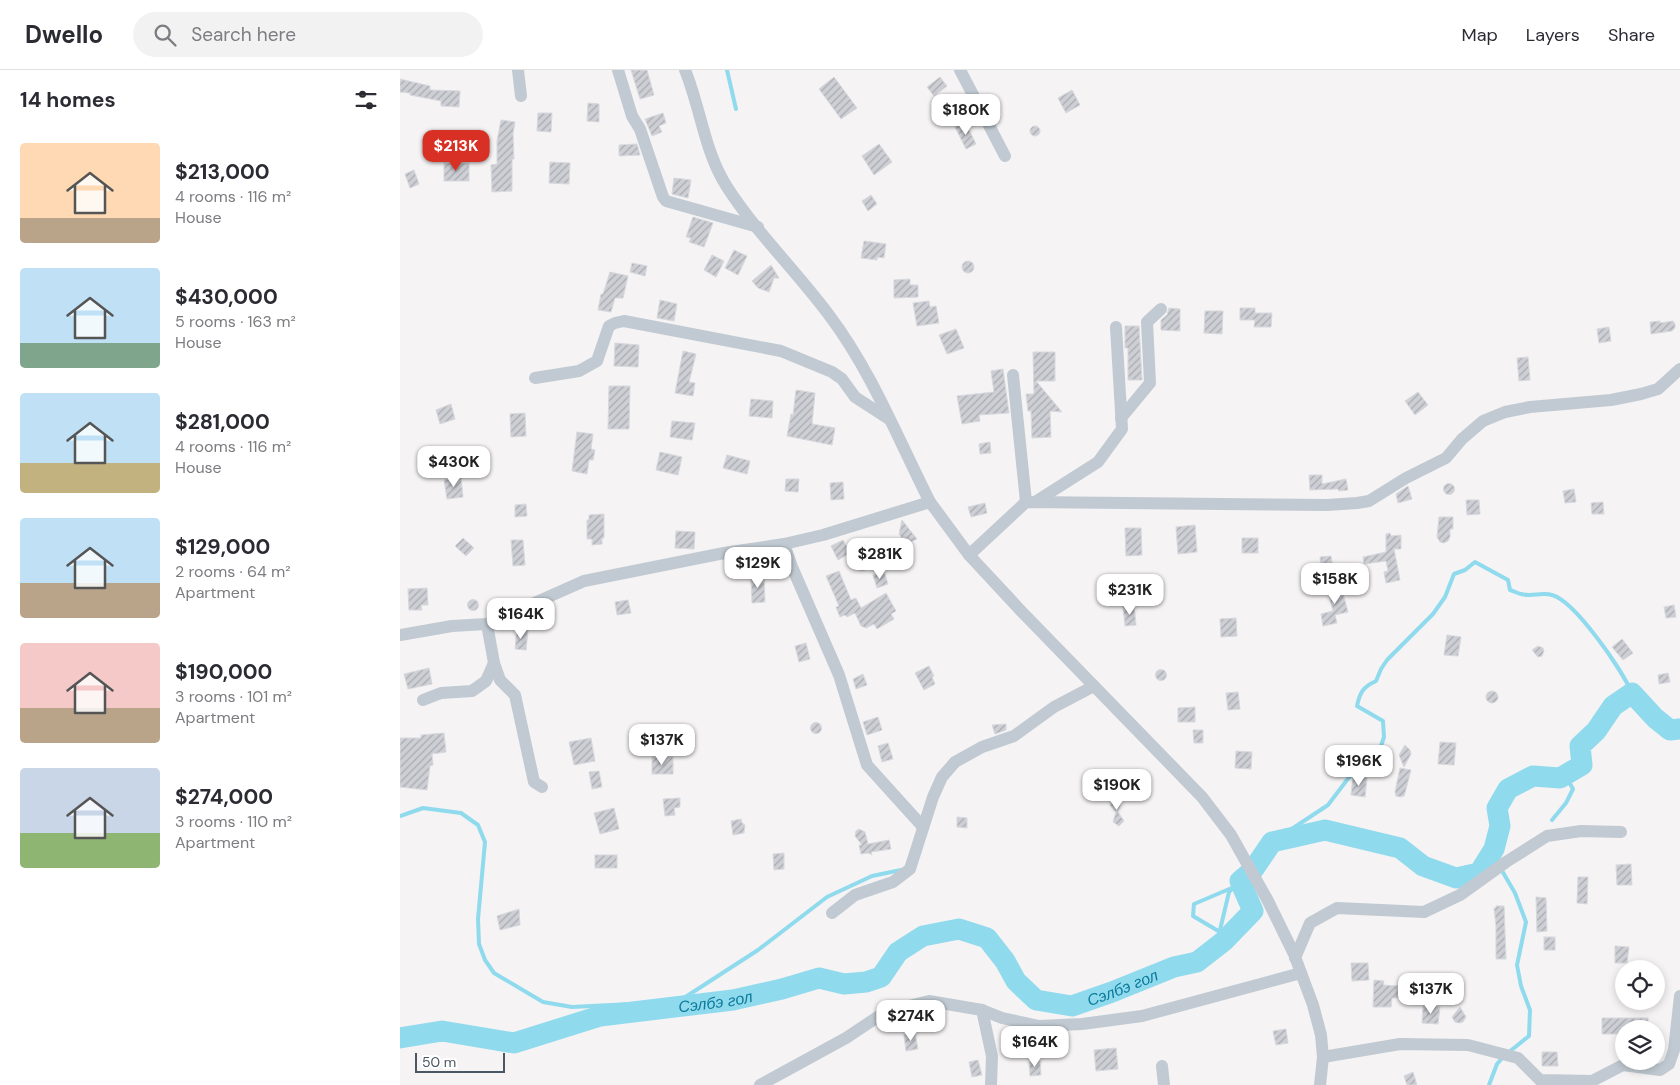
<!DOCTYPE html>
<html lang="en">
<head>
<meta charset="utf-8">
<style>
  body { margin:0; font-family:"DM Sans",sans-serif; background:#f2f2f3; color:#2b2b33; height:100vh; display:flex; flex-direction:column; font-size:19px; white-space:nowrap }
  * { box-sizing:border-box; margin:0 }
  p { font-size:16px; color:#7c7c81 }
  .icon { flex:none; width:28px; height:28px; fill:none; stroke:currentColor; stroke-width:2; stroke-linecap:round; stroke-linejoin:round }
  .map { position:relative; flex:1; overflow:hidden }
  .side { display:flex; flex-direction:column; background:#fff; width:400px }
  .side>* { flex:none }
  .controls { position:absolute; left:1215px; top:890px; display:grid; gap:10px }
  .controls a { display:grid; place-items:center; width:50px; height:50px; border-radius:50%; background:#fff; box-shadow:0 2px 8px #0003; font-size:25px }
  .scale { position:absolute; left:15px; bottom:12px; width:90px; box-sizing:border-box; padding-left:5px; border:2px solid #4a5661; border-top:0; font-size:14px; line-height:18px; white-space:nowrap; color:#4a5661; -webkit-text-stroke:4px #fff; paint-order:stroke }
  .price { position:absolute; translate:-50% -42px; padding:0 11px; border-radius:10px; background:#fff; color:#222; font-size:16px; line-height:32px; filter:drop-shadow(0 1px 2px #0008) }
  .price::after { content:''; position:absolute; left:50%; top:30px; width:15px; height:11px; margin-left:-8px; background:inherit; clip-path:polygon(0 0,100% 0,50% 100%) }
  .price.active { background:#d93025; color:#fff }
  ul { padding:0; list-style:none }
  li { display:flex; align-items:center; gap:15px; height:125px; padding:0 20px }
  li span { display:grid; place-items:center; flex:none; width:140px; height:100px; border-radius:5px; color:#555 }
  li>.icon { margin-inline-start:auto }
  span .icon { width:60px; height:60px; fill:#fffc; stroke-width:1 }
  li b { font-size:21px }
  h2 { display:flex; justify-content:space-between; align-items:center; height:60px; padding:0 20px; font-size:21px }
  header { display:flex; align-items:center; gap:30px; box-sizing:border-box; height:70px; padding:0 25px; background:#fff; border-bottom:1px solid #e1e1e2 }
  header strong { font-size:24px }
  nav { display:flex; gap:28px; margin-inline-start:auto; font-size:18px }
  .search { width:350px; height:45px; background:#f2f2f3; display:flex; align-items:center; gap:12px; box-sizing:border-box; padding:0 18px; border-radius:28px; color:#7c7c81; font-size:19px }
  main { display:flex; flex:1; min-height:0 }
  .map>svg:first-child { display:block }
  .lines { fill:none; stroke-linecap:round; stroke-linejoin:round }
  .stream { stroke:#90daee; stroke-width:4 }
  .river { stroke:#90daee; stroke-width:21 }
  .building { fill:url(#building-hatch); stroke:#d7d9de }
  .minor { stroke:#c1cad2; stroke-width:12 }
  .labels { text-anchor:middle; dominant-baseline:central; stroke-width:4; stroke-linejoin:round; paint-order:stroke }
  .water-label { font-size:16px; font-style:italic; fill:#0c7c9b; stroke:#fff }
</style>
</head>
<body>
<header>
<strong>Dwello</strong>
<div class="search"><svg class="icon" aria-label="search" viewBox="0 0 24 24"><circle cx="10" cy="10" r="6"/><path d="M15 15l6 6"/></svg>Search here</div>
<nav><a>Map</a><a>Layers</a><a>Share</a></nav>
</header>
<main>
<section class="side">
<h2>14 homes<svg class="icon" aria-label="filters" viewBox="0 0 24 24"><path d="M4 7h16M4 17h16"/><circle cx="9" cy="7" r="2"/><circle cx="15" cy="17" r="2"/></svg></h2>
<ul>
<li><span style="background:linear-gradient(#ffd9b3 75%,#b9a48a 0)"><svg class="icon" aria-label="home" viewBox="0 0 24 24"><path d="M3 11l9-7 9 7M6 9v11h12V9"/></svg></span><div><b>$213,000</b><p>4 rooms · 116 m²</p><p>House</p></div></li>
<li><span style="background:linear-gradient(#bfe0f5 75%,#7fa58c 0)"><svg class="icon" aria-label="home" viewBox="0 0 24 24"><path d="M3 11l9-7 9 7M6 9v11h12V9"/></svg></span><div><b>$430,000</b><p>5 rooms · 163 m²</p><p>House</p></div></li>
<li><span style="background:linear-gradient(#bfe0f5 70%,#c2b280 0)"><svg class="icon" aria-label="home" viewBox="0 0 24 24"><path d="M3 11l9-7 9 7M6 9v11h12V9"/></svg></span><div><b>$281,000</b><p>4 rooms · 116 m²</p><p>House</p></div></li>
<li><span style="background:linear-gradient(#bfe0f5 65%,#b9a48a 0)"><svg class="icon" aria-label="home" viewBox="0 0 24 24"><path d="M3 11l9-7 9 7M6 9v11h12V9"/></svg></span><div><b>$129,000</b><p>2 rooms · 64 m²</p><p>Apartment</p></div></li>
<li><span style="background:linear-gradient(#f6c9c9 65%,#b9a48a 0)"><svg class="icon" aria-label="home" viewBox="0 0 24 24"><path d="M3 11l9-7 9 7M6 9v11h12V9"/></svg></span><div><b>$190,000</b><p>3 rooms · 101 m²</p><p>Apartment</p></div></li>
<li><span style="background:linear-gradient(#c9d6e8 65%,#8fb573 0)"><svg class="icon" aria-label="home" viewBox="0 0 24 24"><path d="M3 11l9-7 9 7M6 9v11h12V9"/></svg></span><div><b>$274,000</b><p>3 rooms · 110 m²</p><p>Apartment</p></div></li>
</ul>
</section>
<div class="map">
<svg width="1280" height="1015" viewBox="0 0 1280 1015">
  <defs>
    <pattern id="building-hatch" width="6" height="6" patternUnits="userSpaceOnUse" patternTransform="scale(1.25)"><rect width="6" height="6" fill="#cdcfd5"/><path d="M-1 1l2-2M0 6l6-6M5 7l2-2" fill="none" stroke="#a8abb0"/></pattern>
  </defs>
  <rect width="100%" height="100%" fill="#f5f3f3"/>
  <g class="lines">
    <g class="stream">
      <path d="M327,0L336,39"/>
      <path d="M0,746L23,738L61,743L78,755L85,772L78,849L79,874L85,890L94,903L143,932L172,937L231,934L270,937L358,880L427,827L472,806L501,800"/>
      <path d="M1152,750L1166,733L1173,719L1165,705"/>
      <path d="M872,772L928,735L950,706L978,685L984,667L983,651L957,636C960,622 963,617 976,611L981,599L987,590L1033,544L1045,527L1054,504L1065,500L1075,492L1108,510L1110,520C1114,521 1118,524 1121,524C1131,527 1142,522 1152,525C1175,531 1222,600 1232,623"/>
      <path d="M1094,779L1098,793"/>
      <path d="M1101,799L1115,823L1126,852L1117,895L1121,916L1130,940L1129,966L1109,982"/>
      <path d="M820,862L793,846L794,834L834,817"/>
      <path d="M816,877L829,822L840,811"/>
      <path d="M1089,1015L1097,994L1104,986"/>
    </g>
    <path class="river" id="s1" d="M0,968L42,961L114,973L200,946L333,930L382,919L419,908L444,914L466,912L481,907L498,882L523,866L559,859L587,868L605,891L616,911L636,930L672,936L712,922L774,897L797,892L824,871L853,841L840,811L853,800L872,772L925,760L1000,778L1023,796L1056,808L1079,803L1094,779L1100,756L1097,738L1108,719L1133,706L1160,708L1182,695L1180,676L1196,661L1213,636L1232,623L1255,648L1270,660L1280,659"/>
  </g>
  <g class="building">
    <path d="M231,0H247L254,25L240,29Z"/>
    <path d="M434,7L457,38L441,49L419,19Z"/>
    <path d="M540,7L547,16L534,26L527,17Z"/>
    <path d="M0,9L30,16V20L60,21L59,37L41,36V31L10,25V23L0,22Z"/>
    <path d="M672,20L680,35L666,43L658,28Z"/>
    <path d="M188,33L199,34V52L187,51Z"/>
    <path d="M138,43H152L151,62L137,61Z"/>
    <path d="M263,43L266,53L259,56L262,62L252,66L245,49Z"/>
    <path d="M101,50L115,52L113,64L114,89H112V121L92,122L91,95L97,94V71Z"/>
    <path d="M565,52L576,74L566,79L555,57Z"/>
    <circle cx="635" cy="61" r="5"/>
    <path d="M237,74L240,85L219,86V75Z"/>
    <path d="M479,74L492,92L474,105L462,86Z"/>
    <path d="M150,92L170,93L169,114L149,113Z"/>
    <rect x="44" y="93" width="25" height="18"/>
    <path d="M14,100L19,114L10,118L5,104Z"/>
    <path d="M274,108L291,110L288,128L272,124Z"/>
    <path d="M471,125L477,134L468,141L462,131Z"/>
    <path d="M293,147L313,153L304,177L289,172L291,168L286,167Z"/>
    <path d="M464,171L486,174L484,188L477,187V190L461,188Z"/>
    <path d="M334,180L347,186L338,205L325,198Z"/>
    <path d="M312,185L324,191L316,207L304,200Z"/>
    <circle cx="568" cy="197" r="6"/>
    <path d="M232,193L247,196L245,206L230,202Z"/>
    <path d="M371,195L379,208H374L369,222L358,218L352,211Z"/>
    <path d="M210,202L228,206L223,228H215L211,242L198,240L201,224H203Z"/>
    <path d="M510,209V215H518V227L494,228V210Z"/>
    <path d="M260,230L277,234L274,251L257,248Z"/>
    <path d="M529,231L530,237L536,236L539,253L517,256L513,233Z"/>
    <path d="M769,238L780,239V261L761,260V250L767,245Z"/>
    <path d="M840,238H855V243H872L871,257H854L855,250H840Z"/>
    <path d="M805,241H823L822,264L804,263Z"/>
    <path d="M1260,251V253L1273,251L1275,254V258L1272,261L1251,264L1250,252Z"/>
    <path d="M725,256H739L742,310H728V278H725Z"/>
    <path d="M1209,257L1211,271L1199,273L1197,259Z"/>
    <path d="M556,259L564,278L547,284L539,265Z"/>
    <path d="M215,273L239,275L238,297L214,296Z"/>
    <path d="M283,281L296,284L289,312L295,313L293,326L275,323Z"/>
    <path d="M633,282H655V311H636L662,342L650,341L651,367L632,368L631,341H628L626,324H634Z"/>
    <path d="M1128,287L1130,310L1119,311L1117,288Z"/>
    <path d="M603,299L609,343L579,345L580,351L562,354L557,326L594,322L591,301Z"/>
    <path d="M209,316H230L229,359H208Z"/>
    <path d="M396,320L415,323L412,354L435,358L432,375L387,366L391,344L393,345Z"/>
    <path d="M1018,322L1028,335L1015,345L1005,331Z"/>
    <path d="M351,329L373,331L372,348L349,346Z"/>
    <path d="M51,334L55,349L40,354L36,340Z"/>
    <path d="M125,343L126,366L111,367L110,344Z"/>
    <path d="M272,351L295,353L292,370L270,367Z"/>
    <path d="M177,362L193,364L191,379L195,380L193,390H189L187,404L172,401Z"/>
    <path d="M590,372L591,383L580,384L579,374Z"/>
    <path d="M260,382L282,387L278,405L256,400Z"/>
    <path d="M327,385L350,391L347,404L323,398Z"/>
    <path d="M909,405H922V414L946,409L948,420L939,421L938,419L910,420Z"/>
    <path d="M61,408L63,427L47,429L44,410Z"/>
    <path d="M386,409H399L398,422L385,421Z"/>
    <path d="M443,412L444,429L431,430L430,413Z"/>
    <circle cx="1049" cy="419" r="5.5"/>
    <path d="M1008,416L1012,429L998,433L996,424Z"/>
    <path d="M1174,419L1176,432L1165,433L1163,421Z"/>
    <path d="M1066,430H1079L1080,444L1067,445Z"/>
    <path d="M1203,432L1204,444H1192L1191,433Z"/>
    <path d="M585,433L587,443L571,447L568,437Z"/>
    <path d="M126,434L127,446L115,447V435Z"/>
    <path d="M204,444V468H202V474L192,475V469H187V450H189V445Z"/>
    <path d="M1039,447H1053V459H1050V467L1048,471L1044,473L1040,472L1037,467Z"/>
    <path d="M502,450L517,469L506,474L499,464Z"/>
    <path d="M795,455L797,482L778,484L776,457Z"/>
    <path d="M725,458H741L742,485L726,486Z"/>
    <path d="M276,461L295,462L294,479L275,478Z"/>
    <path d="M990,463L991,466L1001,465V479H994L1000,510L986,513L984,502L988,501L986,491L964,494L963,487L986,482V464Z"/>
    <path d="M63,468L74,478L66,486L55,476Z"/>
    <rect x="842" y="468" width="16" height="15"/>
    <path d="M111,470H123L125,495L113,496Z"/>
    <path d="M443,470L450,483L438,490L431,476Z"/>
    <path d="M931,486L933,498L921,499L920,487Z"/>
    <path d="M458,491L466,493L468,499L462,501L457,499Z"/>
    <path d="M439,501L451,530L456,528L461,538L486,523L496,541L491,544L494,549L477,559L474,554L466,558L461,556L455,543L447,547L445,545L440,547L436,537L439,536L426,506Z"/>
    <path d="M484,501L488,514L477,518L473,505Z"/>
    <path d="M351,505H364L365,532L352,533Z"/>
    <path d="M940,513L948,542L935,545L937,553L923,556L921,544L933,541L927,517Z"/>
    <path d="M745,514L746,528L730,529L729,515Z"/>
    <path d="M27,518L28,535H21L22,540H9L8,519Z"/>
    <circle cx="73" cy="535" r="5.5"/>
    <path d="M228,530L231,543L217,545L215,532Z"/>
    <path d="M734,535L736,555L725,556L723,536Z"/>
    <path d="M1274,535L1276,547L1266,548L1264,537Z"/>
    <path d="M836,548L837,566L821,567L820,549Z"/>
    <path d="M117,559L128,560L126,580L115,579Z"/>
    <path d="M1047,565L1061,567L1058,586L1044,585Z"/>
    <path d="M1222,569L1233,583L1223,590L1212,577Z"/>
    <path d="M406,573L410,589L399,592L395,576Z"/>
    <path d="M1138,576L1143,578L1144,581L1142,586L1138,587L1132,580Z"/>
    <path d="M529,596L534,606L532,607L535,614L524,620L515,603Z"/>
    <path d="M29,598L32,614L8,619L4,604Z"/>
    <circle cx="761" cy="605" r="5.5"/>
    <path d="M1268,603L1270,612L1259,614L1258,605Z"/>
    <path d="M463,604L467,615L456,619L453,609Z"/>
    <circle cx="1092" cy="627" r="6"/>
    <path d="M838,622L840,639L828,640L826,623Z"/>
    <path d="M795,637V652H778V638Z"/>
    <path d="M478,647L482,660L467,665L463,652Z"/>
    <circle cx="416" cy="658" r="5.5"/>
    <path d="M606,654V660L595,664L592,655Z"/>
    <path d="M793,660H803V673H794Z"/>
    <path d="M44,663L46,682L32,684L33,695L30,696L27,720L0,717V668H21V665Z"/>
    <path d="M191,668L195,691L174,695L169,672Z"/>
    <path d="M1040,672L1056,673L1054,695L1038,694Z"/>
    <path d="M488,673L493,689L482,692L478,676Z"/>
    <path d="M1005,675L1010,680L1011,684L1004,697L999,685Z"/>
    <path d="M836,681L852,682L851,699L835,698Z"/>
    <rect x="252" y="687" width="21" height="17"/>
    <path d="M1000,698L1011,700L1005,723L1004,726L1000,727L996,726L995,722Z"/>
    <path d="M199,701L202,717L192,719L189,702Z"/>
    <path d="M953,707L967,708L965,727L951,725Z"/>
    <path d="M280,728V737L274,738L275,745L265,746L263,729Z"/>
    <path d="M713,728H718L721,732L718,742L724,751L719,756L713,752L716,742L710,735Z"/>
    <path d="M214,738L219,759L200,764L194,743Z"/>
    <path d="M557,747L567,748V758L557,757Z"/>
    <path d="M341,749L342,753L345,755L344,763L333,765L331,751Z"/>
    <path d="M459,759L465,762L468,774L489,770L491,779L471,782L472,785L469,783L461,784L459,775H462L455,766L456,761Z"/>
    <path d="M384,783V799L374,800L373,784Z"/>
    <rect x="195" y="785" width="22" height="13"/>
    <path d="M1231,794L1232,815H1217L1216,795Z"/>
    <path d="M1178,807H1188L1187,834L1177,833Z"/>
    <path d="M1136,827L1146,828L1147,861L1137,862Z"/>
    <path d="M1096,836H1104L1106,889H1096V856L1094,838H1096Z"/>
    <path d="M119,839L120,855L100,860L97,846Z"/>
    <rect x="1144" y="867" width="11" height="13"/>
    <path d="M1215,876L1229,877L1227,893H1215Z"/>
    <path d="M951,893H968L969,910L952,911Z"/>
    <path d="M974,910L984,911L983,915L999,916V928H992L991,937H973Z"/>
    <path d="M1023,936L1040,937L1038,954L1022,953Z"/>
    <path d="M1060,937L1066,947L1063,952L1059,953L1055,952L1052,947Z"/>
    <path d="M1202,948H1248V955L1229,957V959H1224V964H1202Z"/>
    <path d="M886,959L888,973L876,975L873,961Z"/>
    <path d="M515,963L518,979L506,981L504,965Z"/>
    <path d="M716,978L718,999L696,1001L694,980Z"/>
    <path d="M1142,982H1157L1158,996H1142Z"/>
    <path d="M578,990L582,1005L572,1007L569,992Z"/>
    <path d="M640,991L641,1005L630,1006L629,992Z"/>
    <path d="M1013,1002L1017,1015H1007L1004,1006Z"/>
  </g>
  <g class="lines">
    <g class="minor">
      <path d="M118,0L121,26"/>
      <path d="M218,0L232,46L240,59L263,127L266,131L358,157"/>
      <path d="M285,0C301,39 304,81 327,117C356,162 397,202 429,245C472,302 498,369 530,432L569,485L623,543L802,727L831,765L867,829L894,884L913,935L921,965L923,987L920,1015"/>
      <path d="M560,0L605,86"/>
      <path d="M613,305L626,432"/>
      <path d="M135,308L179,301L197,291L209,256L215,253L224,251L381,281L432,302L442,309L455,327L489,349"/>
      <path d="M721,348L750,313L747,252L761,239"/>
      <path d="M635,432L698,392L722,359L716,257"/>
      <path d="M384,474L392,497L439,605L467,695L523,757"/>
      <path d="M569,485L626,432L927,435L957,433L969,431L1006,408L1046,388L1062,369L1083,351L1105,342L1130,337L1211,330L1241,324L1258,319L1280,299"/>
      <path d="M87,554L94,593L100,610L115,625L134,712L142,717"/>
      <path d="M0,565L52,556L87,554L184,511L324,483L384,474L423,465L530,432"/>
      <path d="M23,630L41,623L72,621L86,611L94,593"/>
      <path d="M432,843L455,825L493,812L510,799L533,727L542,707L555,692L582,677L614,666L654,637L694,616"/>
      <path d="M895,888L910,853L937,838L1024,842L1060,825L1106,792L1147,766L1181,761L1221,762"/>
      <path d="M582,940L602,948L639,956L682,954L742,946L901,903"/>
      <path d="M923,987L1000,974L1068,975L1118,988L1140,1010L1192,1011L1223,995L1260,1000L1269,994L1274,980L1280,926"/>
      <path d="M762,996L764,1015"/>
      <path d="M360,1015L446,968L485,942L529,931L582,940L592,986L591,1015"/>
    </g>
  </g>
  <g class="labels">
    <g class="water-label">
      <text stroke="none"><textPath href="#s1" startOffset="788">Сэлбэ гол</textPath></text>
      <text stroke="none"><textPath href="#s1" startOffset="322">Сэлбэ гол</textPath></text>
    </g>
  </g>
</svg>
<div class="controls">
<a><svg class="icon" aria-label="locate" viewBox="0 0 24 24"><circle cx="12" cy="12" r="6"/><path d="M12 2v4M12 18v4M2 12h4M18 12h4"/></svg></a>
<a><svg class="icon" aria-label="layers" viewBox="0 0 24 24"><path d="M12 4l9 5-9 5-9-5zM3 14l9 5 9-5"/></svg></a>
</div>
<div class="scale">50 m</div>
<b class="price" style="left:566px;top:66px">$180K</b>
<b class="price active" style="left:56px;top:102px">$213K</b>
<b class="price" style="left:54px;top:418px">$430K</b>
<b class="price" style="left:480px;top:510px">$281K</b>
<b class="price" style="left:358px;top:519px">$129K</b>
<b class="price" style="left:935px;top:535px">$158K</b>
<b class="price" style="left:730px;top:546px">$231K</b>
<b class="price" style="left:121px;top:570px">$164K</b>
<b class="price" style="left:262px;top:696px">$137K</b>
<b class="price" style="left:959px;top:717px">$196K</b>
<b class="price" style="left:717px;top:741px">$190K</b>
<b class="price" style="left:1031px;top:945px">$137K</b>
<b class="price" style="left:511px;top:972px">$274K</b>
<b class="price" style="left:635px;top:998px">$164K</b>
</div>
</main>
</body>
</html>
